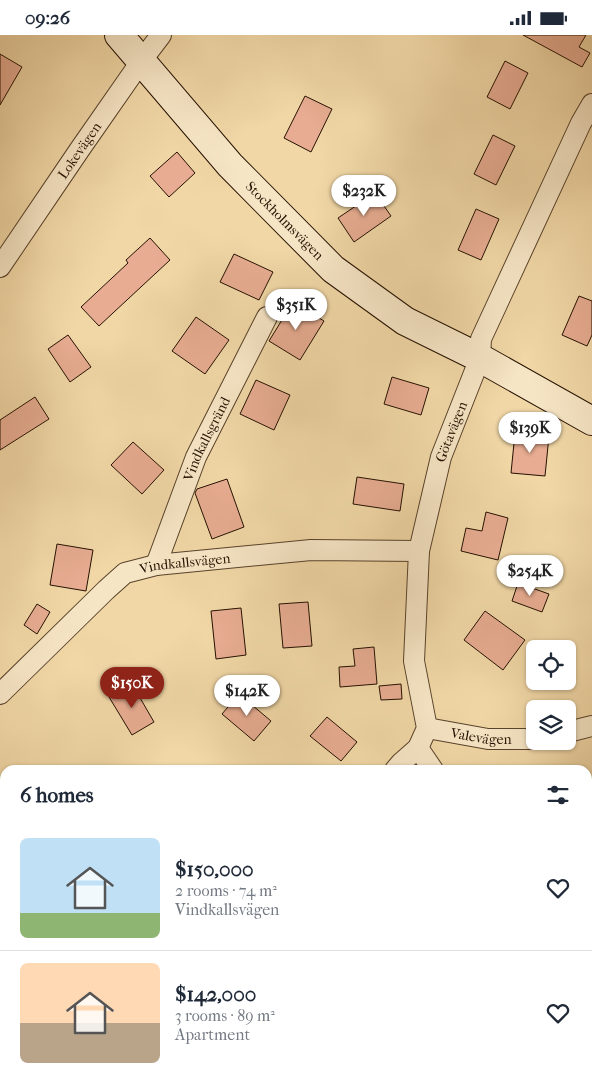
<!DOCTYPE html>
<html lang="en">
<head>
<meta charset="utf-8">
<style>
  body { margin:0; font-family:"IM FELL French Canon",serif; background:#f2f2f3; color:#1f2937; height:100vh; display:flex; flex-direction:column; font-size:19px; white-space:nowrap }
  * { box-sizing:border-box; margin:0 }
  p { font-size:16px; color:#747a83 }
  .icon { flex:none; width:28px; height:28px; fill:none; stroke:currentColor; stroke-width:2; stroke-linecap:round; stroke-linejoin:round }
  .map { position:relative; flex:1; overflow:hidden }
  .panel { position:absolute; left:0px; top:730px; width:592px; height:320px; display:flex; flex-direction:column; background:#fff; border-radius:15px 15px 0 0; box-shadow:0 1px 4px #0004 }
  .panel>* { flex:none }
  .controls { position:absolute; left:526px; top:605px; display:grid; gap:10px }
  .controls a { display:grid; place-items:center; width:50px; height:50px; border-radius:8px; background:#fff; box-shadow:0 1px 4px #0004; font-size:25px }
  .price { position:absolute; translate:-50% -42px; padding:0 11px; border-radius:18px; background:#fff; color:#222; font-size:16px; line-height:32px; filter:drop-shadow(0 1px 2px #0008) }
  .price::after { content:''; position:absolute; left:50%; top:30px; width:15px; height:11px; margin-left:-8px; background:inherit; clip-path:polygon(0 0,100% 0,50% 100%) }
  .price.current { background:#8f2418; color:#fff }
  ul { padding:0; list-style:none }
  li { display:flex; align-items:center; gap:15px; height:125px; padding:0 20px }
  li+li { border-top:1px solid #e0e1e3 }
  li span { display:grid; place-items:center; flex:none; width:140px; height:100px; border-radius:8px; color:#555 }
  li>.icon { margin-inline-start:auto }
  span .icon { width:60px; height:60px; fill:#fffc; stroke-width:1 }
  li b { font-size:21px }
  h2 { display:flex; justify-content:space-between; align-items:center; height:60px; padding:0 20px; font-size:21px }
  .status { display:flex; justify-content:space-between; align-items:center; height:35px; padding:0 25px; background:#fff; direction:ltr }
  .status svg { height:14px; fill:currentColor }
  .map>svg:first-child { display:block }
  .green { fill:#b6bf8a; stroke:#6e6846 }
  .water { fill:#9bbaa8; stroke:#6c7665 }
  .building { fill:#e7ac91; stroke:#251101 }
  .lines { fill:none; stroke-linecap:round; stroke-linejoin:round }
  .street-casing { stroke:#58422a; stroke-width:22 }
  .secondary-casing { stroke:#251101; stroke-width:30 }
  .street { stroke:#f6e5c5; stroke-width:20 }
  .secondary { stroke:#f6e5c5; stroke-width:28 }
  .labels { text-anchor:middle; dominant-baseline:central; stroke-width:4; stroke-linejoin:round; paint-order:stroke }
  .street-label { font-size:14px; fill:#251101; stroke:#f6e5c5 }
</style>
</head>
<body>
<div class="status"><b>09:26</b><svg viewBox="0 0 49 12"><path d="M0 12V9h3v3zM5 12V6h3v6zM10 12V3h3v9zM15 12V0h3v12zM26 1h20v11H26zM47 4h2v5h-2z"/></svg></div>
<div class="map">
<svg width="592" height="1050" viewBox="0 0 592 1050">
  <rect width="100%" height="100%" fill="#f1d7a6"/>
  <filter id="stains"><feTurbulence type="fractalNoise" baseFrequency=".004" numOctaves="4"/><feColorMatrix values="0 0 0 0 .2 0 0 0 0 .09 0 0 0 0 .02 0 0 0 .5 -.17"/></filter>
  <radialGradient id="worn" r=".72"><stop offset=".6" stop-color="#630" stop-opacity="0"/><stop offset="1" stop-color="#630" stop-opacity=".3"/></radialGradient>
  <g class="green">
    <path d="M592,789V838L588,842V793Z"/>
    <path d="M592,1036V1050H570L578,1045H588V1039Z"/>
  </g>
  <path class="water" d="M0,1028L5,1030V1045H41L49,1050H0Z"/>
  <g class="building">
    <path d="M523,0H586L579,12L590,18L582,32Z"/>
    <path d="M0,19L22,32L0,70Z"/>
    <path d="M505,26L528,38L510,74L487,62Z"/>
    <path d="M305,61L332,74L311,117L284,103Z"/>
    <path d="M493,100L515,111L496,150L474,139Z"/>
    <path d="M177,117L195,138L169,162L150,141Z"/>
    <path d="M375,158L391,181L354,207L338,183Z"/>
    <path d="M476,174L499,184L481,225L458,215Z"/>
    <path d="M150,203L170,225L99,291L81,272L128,228L126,225Z"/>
    <path d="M234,219L273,237L259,265L220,247Z"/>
    <path d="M579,261L592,266V300L587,311L562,300Z"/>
    <path d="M293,267L324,286L300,325L269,306Z"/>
    <path d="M196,282L229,305L205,339L172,316Z"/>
    <path d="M68,300L91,332L70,347L48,314Z"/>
    <path d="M392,342L429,353L421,380L384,369Z"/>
    <path d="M256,345L290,360L274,395L240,379Z"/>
    <path d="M35,362L49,384L0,415V385Z"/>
    <path d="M515,398L549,401L545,441L511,438Z"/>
    <path d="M133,407L164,435L142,459L111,430Z"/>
    <path d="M357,442L404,449L400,476L353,469Z"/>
    <path d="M227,444L244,492L212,504L195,458L197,454Z"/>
    <path d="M486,477L508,483L498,525L461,516L466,493L482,496Z"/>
    <path d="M57,509L93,515L86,556L50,550Z"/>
    <path d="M518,548L549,559L542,577L512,566Z"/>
    <path d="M308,567L312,611L283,613L279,569Z"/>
    <path d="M37,569L50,577L37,599L24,590Z"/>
    <path d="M241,573L246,620L216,624L211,576Z"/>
    <path d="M485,576L525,605L503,635L464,605Z"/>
    <path d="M374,612L377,649L340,652L339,632L355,631L353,614Z"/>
    <path d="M132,649L154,687L132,700L109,662Z"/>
    <path d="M401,649L402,664L381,665L379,651Z"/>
    <path d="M239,659L271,686L254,706L222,679Z"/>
    <path d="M327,682L357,707L341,726L310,701Z"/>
  </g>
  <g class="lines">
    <defs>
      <g id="street">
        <path id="s1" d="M0,232L80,114L142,25L161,0"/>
        <path id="s2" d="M156,530L196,422L267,282"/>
        <path id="s3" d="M0,659L106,555L125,538L156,530L311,515L419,516"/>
        <path id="s4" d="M427,693L488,704H535"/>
        <path d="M568,697L592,691"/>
        <path d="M418,713L433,735"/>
        <path id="s5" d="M395,735L401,728L418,713L427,693L414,626L419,516L441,422L480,323L481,304L581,88L592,69"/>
        <path d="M0,1013L5,1015"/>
        <path d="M67,1045L75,1050"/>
        <path d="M134,1050L138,1045"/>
      </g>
      <g id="secondary">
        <path id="s6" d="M119,0L230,130L333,234L405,286L480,323L592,386"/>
      </g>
    </defs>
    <use href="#street" class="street-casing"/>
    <use href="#secondary" class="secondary-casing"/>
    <use href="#street" class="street"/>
    <use href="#secondary" class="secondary"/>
  </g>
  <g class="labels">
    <g class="street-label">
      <text stroke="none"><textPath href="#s1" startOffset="141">Lokevägen</textPath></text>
      <text stroke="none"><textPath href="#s6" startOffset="249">Stockholmsvägen</textPath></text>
      <text stroke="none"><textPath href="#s5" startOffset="356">Götavägen</textPath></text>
      <text stroke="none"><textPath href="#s2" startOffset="136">Vindkallsgränd</textPath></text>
      <text stroke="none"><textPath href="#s3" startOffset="235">Vindkallsvägen</textPath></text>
      <text stroke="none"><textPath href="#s4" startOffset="55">Valevägen</textPath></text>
    </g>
  </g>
  <rect width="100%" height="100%" filter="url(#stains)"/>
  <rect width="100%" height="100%" fill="url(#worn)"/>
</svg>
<div class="controls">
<a><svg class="icon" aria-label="locate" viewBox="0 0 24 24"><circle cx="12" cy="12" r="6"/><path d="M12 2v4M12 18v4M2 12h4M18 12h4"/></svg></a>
<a><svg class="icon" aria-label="layers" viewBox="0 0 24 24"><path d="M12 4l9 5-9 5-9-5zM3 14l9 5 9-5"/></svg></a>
</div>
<b class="price" style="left:364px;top:182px">$232K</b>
<b class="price" style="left:296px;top:296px">$351K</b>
<b class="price" style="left:530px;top:419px">$139K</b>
<b class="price" style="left:530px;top:562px">$254K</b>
<b class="price current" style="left:132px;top:674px">$150K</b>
<b class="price" style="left:247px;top:682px">$142K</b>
<section class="panel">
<h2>6 homes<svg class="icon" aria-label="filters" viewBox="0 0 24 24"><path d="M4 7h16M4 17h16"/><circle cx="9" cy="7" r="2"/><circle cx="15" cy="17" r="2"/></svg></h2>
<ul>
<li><span style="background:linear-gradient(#bfe0f5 75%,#8fb573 0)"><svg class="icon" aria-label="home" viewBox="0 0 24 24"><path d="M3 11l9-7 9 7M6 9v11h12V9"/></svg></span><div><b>$150,000</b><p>2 rooms · 74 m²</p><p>Vindkallsvägen</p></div><svg class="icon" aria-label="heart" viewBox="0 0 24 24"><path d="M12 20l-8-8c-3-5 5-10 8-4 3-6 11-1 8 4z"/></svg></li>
<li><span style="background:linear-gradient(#ffd9b3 60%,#b9a48a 0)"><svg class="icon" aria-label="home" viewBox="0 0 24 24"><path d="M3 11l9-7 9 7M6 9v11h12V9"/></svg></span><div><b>$142,000</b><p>3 rooms · 89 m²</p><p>Apartment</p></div><svg class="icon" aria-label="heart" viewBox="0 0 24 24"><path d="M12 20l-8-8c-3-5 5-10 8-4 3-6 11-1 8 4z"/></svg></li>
</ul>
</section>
</div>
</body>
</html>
